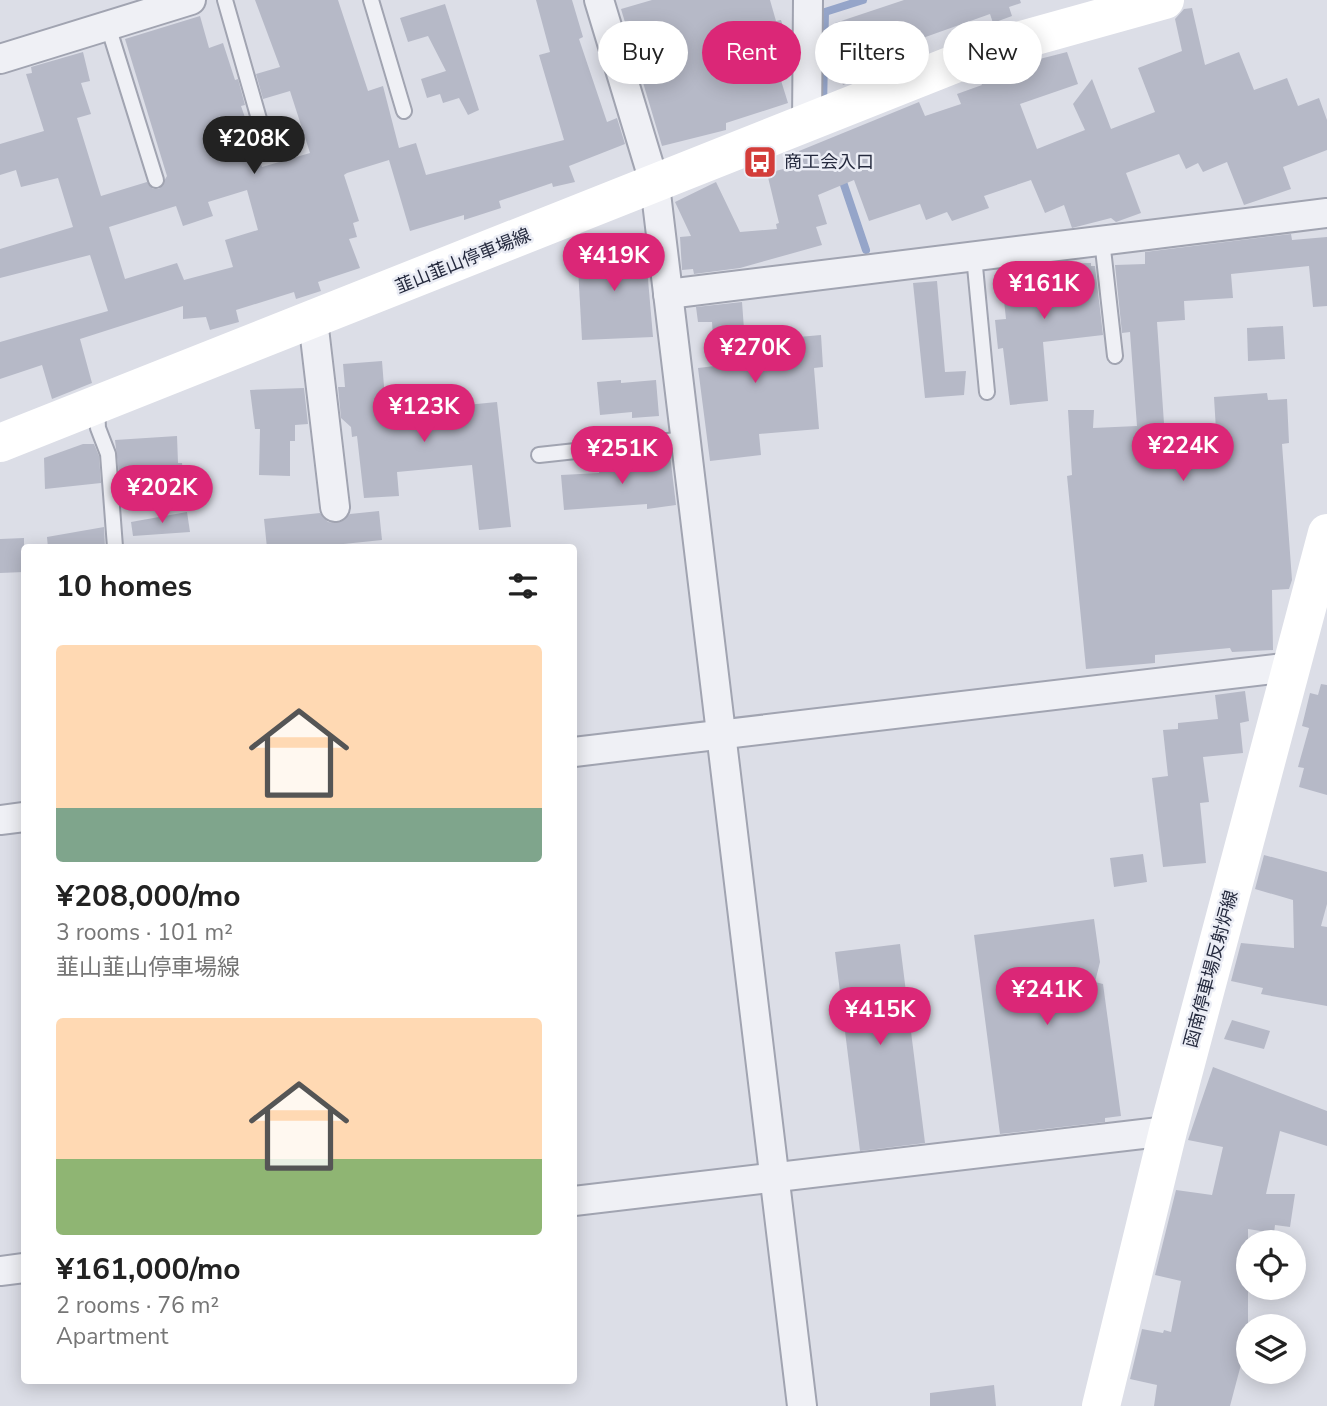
<!DOCTYPE html>
<html lang="en">
<head>
<meta charset="utf-8">
<style>
  body { margin:0; font-family:"Nunito Sans","Noto Sans JP",sans-serif; background:#f2f2f2; color:#222; height:100vh; display:flex; flex-direction:column; font-size:26px; white-space:nowrap }
  * { box-sizing:border-box; margin:0 }
  p { font-size:23px; color:#767676 }
  .icon { flex:none; width:38px; height:38px; fill:none; stroke:currentColor; stroke-width:2; stroke-linecap:round; stroke-linejoin:round }
  .map { position:relative; flex:1; overflow:hidden }
  .drawer { position:absolute; left:21px; top:544px; width:556px; height:840px; display:flex; flex-direction:column; background:#fff; border-radius:7px; box-shadow:0 4px 18px #0003 }
  .drawer>* { flex:none }
  .banner { position:absolute; left:598px; top:21px; width:623px; height:63px; display:flex; gap:14px }
  .fabs { position:absolute; left:1236px; top:1230px; display:grid; gap:14px }
  .fabs a { display:grid; place-items:center; width:70px; height:70px; border-radius:50%; background:#fff; box-shadow:0 4px 18px #0003; font-size:35px }
  .price { position:absolute; translate:-50% -60px; padding:0 16px; border-radius:24px; background:#db2777; color:#fff; font-size:23px; line-height:46px; filter:drop-shadow(0 2px 4px #0008) }
  .price::after { content:''; position:absolute; left:50%; top:42px; width:21px; height:16px; margin-left:-10px; background:inherit; clip-path:polygon(0 0,100% 0,50% 100%) }
  .price.active { background:#222; color:#fff }
  ul { padding:0; list-style:none }
  li { display:grid; align-content:center; gap:14px; height:371px; padding:0 35px }
  li span { display:grid; place-items:center; height:217px; border-radius:7px; color:#555 }
  li>.icon { margin-inline-start:auto }
  span .icon { width:126px; height:126px; fill:#fffc; stroke-width:1 }
  li b { font-size:30px }
  h2 { display:flex; justify-content:space-between; align-items:center; height:84px; padding:0 35px; font-size:30px }
  .tag { padding:0 24px; border-radius:32px; background:#fff; box-shadow:0 4px 18px #0003; font-size:24px; line-height:63px }
  .tag.active { background:#db2777; color:#fff }
  .map>svg:first-child { display:block }
  .lines { fill:none; stroke-linecap:round; stroke-linejoin:round }
  .stream { stroke:#95a5c9; stroke-width:8 }
  .building { fill:#b6b9c7; fill-rule:evenodd }
  .lane-casing { stroke:#a1a4b1; stroke-width:18 }
  .street-casing { stroke:#a1a4b1; stroke-width:32 }
  .lane { stroke:#eff0f5; stroke-width:14 }
  .street { stroke:#eff0f5; stroke-width:28 }
  .secondary { stroke:#fff; stroke-width:38 }
  .labels { text-anchor:middle; dominant-baseline:central; stroke-width:5; stroke-linejoin:round; paint-order:stroke }
  .poi-label { font-size:18px; fill:#252a3e; stroke:#ebedf5; text-anchor:start }
  .street-label { font-size:18px; fill:#252a3e; stroke:#ebedf5 }
</style>
</head>
<body>
<div class="map">
<svg width="1327" height="1406" viewBox="0 0 1327 1406">
  <rect width="100%" height="100%" fill="#dcdee7"/>
  <g class="lines">
    <g class="stream">
      <path d="M823,107L825,12L863,0"/>
      <path d="M841,176L866,250"/>
    </g>
  </g>
  <g class="building">
    <path d="M255,0H338L368,91L383,86L399,148L416,143L426,175L564,140L539,55L550,52L536,0H572L583,37L579,39L607,122L617,118L625,144L569,166L575,182L553,187L552,183L499,201L501,208L464,220V215L410,231L389,160L347,173L344,175L359,221L353,223L357,237L349,239L360,268L318,282L321,291L296,299L294,292L236,310L239,322L210,330L206,317L183,319V306L80,339L92,383L52,399L42,365L0,379V342L108,311L90,255L0,278V249L73,227L58,178L21,187L16,170L0,175V144L44,131L26,74L32,73L31,67L83,52L90,81L81,83L91,114L77,118L101,196L147,182L153,189H159L167,176L125,39L200,16L209,48L223,43L235,80L238,79L245,105L241,106L262,167L310,153L290,91L263,99L256,74L280,67ZM247,190L258,230L225,240L233,267L184,280L177,263L125,279L109,227L176,206L183,226L213,216L208,202Z"/>
    <path d="M652,0H770L776,21L781,20L791,53L774,58L788,103L726,123V130L662,146L621,9Z"/>
    <path d="M904,0H1020L1021,3L1009,7L1012,16L993,23L990,14L889,50L893,60L867,69L869,74L843,85L833,57L841,54L834,35L839,33L835,23Z"/>
    <path d="M445,4L479,110L468,115L459,98L443,103L440,94L427,98L421,79L446,71L428,36L408,42L400,18Z"/>
    <path d="M1192,8L1205,65L1239,52L1254,90L1287,78L1298,106L1319,98L1327,120V150L1283,167L1291,189L1244,205L1227,162L1203,172L1198,163L1186,169L1179,154L1126,173L1141,213L1116,222L1111,218L1072,228L1064,205L1045,213L1031,180L984,196L989,208L952,221L947,212L926,220L920,204L869,221L854,180L818,195L827,224L816,227L822,245L740,268L694,274L693,269L682,270L680,237L691,236L675,202L716,182L740,232L777,229L776,224L779,223L767,173L804,164L799,151L919,102L925,116L961,104L957,94L982,85L979,79L1012,66L1067,52L1078,84L1020,104L1037,149L1085,130L1073,104L1092,79L1111,129L1155,112L1138,68L1182,51L1175,19L1184,9Z"/>
    <path d="M1291,234L1292,240L1327,237V306L1313,307L1309,266L1231,274L1233,298L1184,301L1185,320L1157,322L1167,467L1218,463L1214,397L1267,393L1268,400L1287,399L1289,443L1282,444L1292,580L1289,589L1272,590L1273,650L1232,652L1230,648L1155,655V663L1086,669L1067,476L1072,475L1068,410H1094L1093,428L1137,426L1130,332L1122,333L1115,265L1145,264V252Z"/>
    <path d="M645,245L653,337L582,340L577,249Z"/>
    <path d="M1091,263V266H1095L1103,335L1043,342L1048,401L1010,405L1003,348L998,349L995,320L1006,319L1001,273L1053,264Z"/>
    <path d="M937,281L945,372L966,371L964,395L925,398L913,283Z"/>
    <path d="M742,302L744,329H753L754,341L821,335L823,367L814,368L819,429L759,434L761,455L710,461L698,368L715,366L712,322H698L696,307Z"/>
    <path d="M1283,326L1285,359L1248,361L1247,328Z"/>
    <path d="M382,361L387,425L467,418L466,405L497,402L511,527L479,530L472,465L397,472L399,496L364,498L357,436L352,437L351,427L341,418L338,387H345L343,364Z"/>
    <path d="M621,380V383L656,380L659,416L632,418V412L600,415L597,382Z"/>
    <path d="M304,388L308,424L295,425V441H290V476L259,475L260,429H255L250,390Z"/>
    <path d="M177,436L178,463H182L185,491H156L155,473L119,474L115,440Z"/>
    <path d="M83,444H94L99,456L101,483L45,489L44,458Z"/>
    <path d="M670,455L676,505L647,509V504L564,510L561,475L599,473V467L642,463L641,458Z"/>
    <path d="M379,511L382,540L305,548H267L264,519L320,513L328,522L336,523L350,514Z"/>
    <path d="M187,512L190,532L133,536L131,522Z"/>
    <path d="M104,527L105,548H48L47,537Z"/>
    <path d="M24,538V572L0,573V539Z"/>
    <path d="M1321,684L1327,685V795L1299,787L1304,768L1298,767L1309,728L1302,726L1310,693L1318,695Z"/>
    <path d="M1245,691L1249,721L1240,723L1243,753L1203,757L1209,802L1200,803L1206,863L1163,867L1152,778L1168,776L1163,730L1178,729V723L1218,719L1215,695Z"/>
    <path d="M1143,854L1147,882L1114,887L1110,858Z"/>
    <path d="M1264,855L1327,872V904L1321,926L1327,927V1006L1261,994L1263,988L1231,981L1241,943L1294,948L1293,900L1255,889Z"/>
    <path d="M1094,919L1100,962L1095,982L1103,984L1121,1116L1105,1118V1122L1000,1134L974,935Z"/>
    <path d="M900,944L925,1143L860,1151L835,952Z"/>
    <path d="M1232,1020L1270,1031L1264,1049L1224,1039Z"/>
    <path d="M1213,1067L1327,1111V1146L1280,1131L1266,1194H1295L1290,1227L1275,1225L1274,1233L1248,1229V1338L1230,1406H1154L1157,1385L1130,1379L1142,1329L1163,1333L1164,1330L1171,1332L1181,1281L1155,1275L1176,1190L1212,1195L1223,1147L1188,1140Z"/>
    <path d="M994,1385L996,1406H930V1393Z"/>
  </g>
  <g class="lines">
    <defs>
      <g id="lane">
        <path d="M225,0L267,147"/>
        <path d="M371,0L404,111"/>
        <path d="M108,26L156,180"/>
        <path d="M1102,240L1115,356"/>
        <path d="M974,256L987,392"/>
        <path d="M97,407L98,428L108,454L115,547"/>
        <path d="M539,455L686,439"/>
      </g>
      <g id="street">
        <path d="M599,0L655,185L802,1406"/>
        <path d="M0,59L191,0"/>
        <path d="M807,124L808,0"/>
        <path d="M668,294L1327,213"/>
        <path d="M313,320L335,507"/>
        <path d="M574,752L1291,667"/>
        <path d="M0,820L24,817"/>
        <path d="M574,1201L1168,1131"/>
        <path d="M0,1271L24,1268"/>
      </g>
    </defs>
    <use href="#lane" class="lane-casing"/>
    <use href="#street" class="street-casing"/>
    <use href="#lane" class="lane"/>
    <use href="#street" class="street"/>
    <g class="secondary">
      <path d="M0,443L1000,46L1165,0"/>
      <path d="M1101,1406L1168,1131L1327,533"/>
    </g>
  </g>
  <defs>
    <symbol id="bus-square" viewBox="-11 -11 22 22"><rect x="-9" y="-9" width="18" height="18" rx="4" fill="#d33d3a" stroke="#ebedf5"/><path d="M-5-6H5V4H4V6H2V4H-2V6H-4V4H-5ZM-3.5-4V0h7V-4ZM-3.5 1.2v1.5H-2V1.2ZM2 1.2v1.5H3.5V1.2Z" fill="#fff"/></symbol>
  </defs>
  <g fill-rule="evenodd">
    <use href="#bus-square" x="741" y="143" width="38" height="38"/>
  </g>
  <g class="labels">
    <g class="poi-label">
      <text x="784" y="162">商工会入口</text>
    </g>
    <g class="street-label">
      <text transform="translate(463 261) rotate(-22)">韮山韮山停車場線</text>
      <text transform="translate(1211 969) rotate(-75)">函南停車場反射炉線</text>
    </g>
  </g>
</svg>
<div class="fabs">
<a><svg class="icon" aria-label="locate" viewBox="0 0 24 24"><circle cx="12" cy="12" r="6"/><path d="M12 2v4M12 18v4M2 12h4M18 12h4"/></svg></a>
<a><svg class="icon" aria-label="layers" viewBox="0 0 24 24"><path d="M12 4l9 5-9 5-9-5zM3 14l9 5 9-5"/></svg></a>
</div>
<b class="price active" style="left:254px;top:176px">¥208K</b>
<b class="price" style="left:614px;top:293px">¥419K</b>
<b class="price" style="left:1044px;top:321px">¥161K</b>
<b class="price" style="left:755px;top:385px">¥270K</b>
<b class="price" style="left:424px;top:444px">¥123K</b>
<b class="price" style="left:1183px;top:483px">¥224K</b>
<b class="price" style="left:622px;top:486px">¥251K</b>
<b class="price" style="left:162px;top:525px">¥202K</b>
<b class="price" style="left:1047px;top:1027px">¥241K</b>
<b class="price" style="left:880px;top:1047px">¥415K</b>
<div class="banner">
<a class="tag">Buy</a>
<a class="tag active">Rent</a>
<a class="tag">Filters</a>
<a class="tag">New</a>
</div>
<section class="drawer">
<h2>10 homes<svg class="icon" aria-label="filters" viewBox="0 0 24 24"><path d="M4 7h16M4 17h16"/><circle cx="9" cy="7" r="2"/><circle cx="15" cy="17" r="2"/></svg></h2>
<ul>
<li><span style="background:linear-gradient(#ffd9b3 75%,#7fa58c 0)"><svg class="icon" aria-label="home" viewBox="0 0 24 24"><path d="M3 11l9-7 9 7M6 9v11h12V9"/></svg></span><div><b>¥208,000/mo</b><p>3 rooms · 101 m²</p><p>韮山韮山停車場線</p></div></li>
<li><span style="background:linear-gradient(#ffd9b3 65%,#8fb573 0)"><svg class="icon" aria-label="home" viewBox="0 0 24 24"><path d="M3 11l9-7 9 7M6 9v11h12V9"/></svg></span><div><b>¥161,000/mo</b><p>2 rooms · 76 m²</p><p>Apartment</p></div></li>
</ul>
</section>
</div>
</body>
</html>
